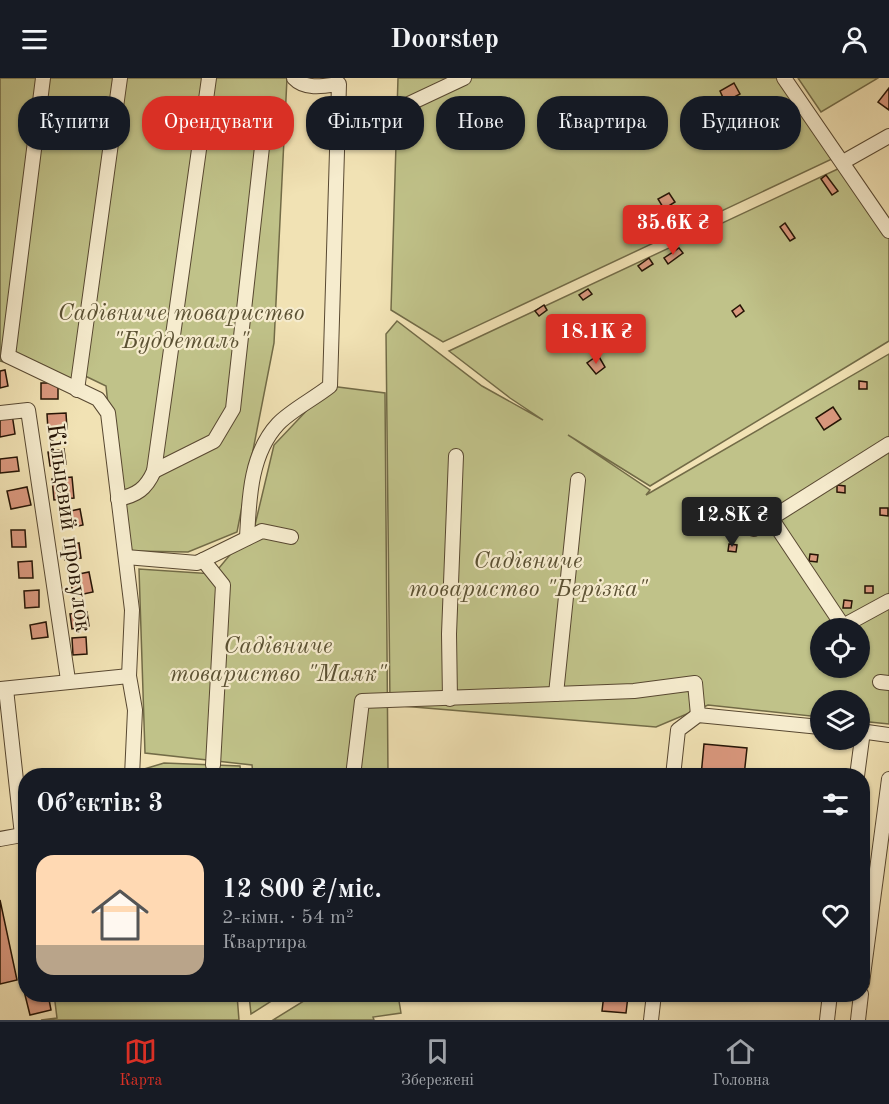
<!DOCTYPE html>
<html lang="uk">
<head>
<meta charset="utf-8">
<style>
  body { margin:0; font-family:"Old Standard TT",serif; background:#242831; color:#f1f3f6; height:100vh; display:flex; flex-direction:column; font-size:22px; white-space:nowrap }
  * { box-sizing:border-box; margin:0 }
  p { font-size:20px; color:#9ea1a6 }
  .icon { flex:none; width:33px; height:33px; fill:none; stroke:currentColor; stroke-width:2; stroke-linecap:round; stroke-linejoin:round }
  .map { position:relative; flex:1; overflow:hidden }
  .panel { position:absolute; left:18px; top:690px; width:852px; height:234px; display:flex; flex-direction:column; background:#171b24; border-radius:24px; box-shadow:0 2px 4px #0004 }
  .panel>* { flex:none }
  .top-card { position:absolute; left:18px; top:18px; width:854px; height:54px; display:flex; gap:12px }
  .fabs { position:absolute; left:810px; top:540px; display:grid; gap:12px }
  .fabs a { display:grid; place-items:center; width:60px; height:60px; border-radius:50%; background:#171b24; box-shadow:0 2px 4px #0004; font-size:30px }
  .price { position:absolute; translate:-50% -51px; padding:0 14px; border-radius:6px; background:#d93025; color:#fff; font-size:20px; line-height:39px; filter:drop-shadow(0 2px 3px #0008) }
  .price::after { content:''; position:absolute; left:50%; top:36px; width:18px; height:14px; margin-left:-9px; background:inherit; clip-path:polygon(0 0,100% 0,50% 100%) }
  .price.selected { background:#222; color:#fff }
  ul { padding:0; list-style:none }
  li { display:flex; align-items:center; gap:18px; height:150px; padding:0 18px }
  li span { display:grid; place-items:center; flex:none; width:168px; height:120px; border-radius:18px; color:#555 }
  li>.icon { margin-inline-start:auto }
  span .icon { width:72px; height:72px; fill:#fffc; stroke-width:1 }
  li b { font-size:26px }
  h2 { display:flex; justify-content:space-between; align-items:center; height:72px; padding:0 18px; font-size:26px }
  .chip { padding:0 21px; border-radius:24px; background:#171b24; box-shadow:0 2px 4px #0004; font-size:21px; line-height:54px }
  .chip.selected { background:#d93025; color:#fff }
  header { display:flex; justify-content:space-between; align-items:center; height:78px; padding:0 18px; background:#171b24; font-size:27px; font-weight:600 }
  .tabs { display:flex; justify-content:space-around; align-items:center; height:84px; border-top:2px solid #363941; background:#171b24; font-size:16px; color:#9ea1a6 }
  .tabs a { display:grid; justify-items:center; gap:3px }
  .tabs .selected { color:#d93025 }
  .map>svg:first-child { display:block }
  .green { fill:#c0c289; stroke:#726b47; stroke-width:1.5; fill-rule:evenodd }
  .building { fill:#da987e; stroke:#251405; stroke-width:1.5 }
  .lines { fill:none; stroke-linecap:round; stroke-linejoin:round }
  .minor-casing { stroke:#584831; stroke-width:16 }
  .minor { stroke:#f6ecce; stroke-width:14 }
  .labels { text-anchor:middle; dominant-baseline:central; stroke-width:4.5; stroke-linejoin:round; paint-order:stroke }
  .park-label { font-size:24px; font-style:italic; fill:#5b5133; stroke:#f6ecce }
  .street-label { font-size:24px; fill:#251405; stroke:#f6ecce }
</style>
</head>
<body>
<header><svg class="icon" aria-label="menu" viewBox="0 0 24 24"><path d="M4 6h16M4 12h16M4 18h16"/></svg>Doorstep<svg class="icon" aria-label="person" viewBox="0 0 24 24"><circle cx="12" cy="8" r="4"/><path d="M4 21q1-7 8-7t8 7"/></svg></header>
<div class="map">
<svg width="889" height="942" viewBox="0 0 889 942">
  <rect width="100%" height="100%" fill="#f1e2b4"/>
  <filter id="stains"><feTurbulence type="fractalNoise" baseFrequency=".00333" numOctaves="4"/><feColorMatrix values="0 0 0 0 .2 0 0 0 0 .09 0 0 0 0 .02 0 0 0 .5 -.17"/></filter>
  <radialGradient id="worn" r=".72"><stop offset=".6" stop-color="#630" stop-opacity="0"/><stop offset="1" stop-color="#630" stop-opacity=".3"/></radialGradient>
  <g class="green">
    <path d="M0,0H120L73,303L0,283Z"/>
    <path d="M125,0H287L274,265L237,454L188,474L130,473L118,421L106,308L79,295Z"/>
    <path d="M398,0H778L832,81L443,264L391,232Z"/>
    <path d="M798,0H878L821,34Z"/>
    <path d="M842,89L889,158V263L650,408L568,357L650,412L646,417L889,276V646L860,643V622H820V639L708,627L656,649L390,627L386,256L397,243L482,308L543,342L510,320L449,273ZM820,550H860V590H820Z"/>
    <path d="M330,308L385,315L388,697H253L252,687L145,675L139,491L214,496L255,447L274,367Z"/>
    <path d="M164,685L240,688L241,697L121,698Z"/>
    <path d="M54,916L237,917L239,942H41L57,940Z"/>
    <path d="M315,916L398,917L401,935L373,939L374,942H273Z"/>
    <path d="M249,917V916L281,917L251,936Z"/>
  </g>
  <g class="building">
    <path d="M734,5L740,16L725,24L720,13Z"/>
    <path d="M889,10V32L878,24Z"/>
    <path d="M826,97L838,113L832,117L821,101Z"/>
    <path d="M669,115L675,124L664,131L658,121Z"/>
    <path d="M785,145L795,160L790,163L780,149Z"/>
    <path d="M679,170L683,175L668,186L664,180Z"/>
    <path d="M649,180L653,186L642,193L638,188Z"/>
    <path d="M588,211L592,216L583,222L579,217Z"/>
    <path d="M544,227L547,232L539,238L535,233Z"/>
    <path d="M740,227L744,233L736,239L732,233Z"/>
    <path d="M598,277L605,289L596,296L587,285Z"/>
    <path d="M5,292L8,308L0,310V293Z"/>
    <path d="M859,303L867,304V311H859Z"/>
    <rect x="41" y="305" width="17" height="16"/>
    <path d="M833,329L841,341L824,352L816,340Z"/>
    <path d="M66,335L67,351L48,352L47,336Z"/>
    <path d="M12,336L15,356L0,359V338Z"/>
    <path d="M64,371L66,386L50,388L48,374Z"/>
    <path d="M17,379L19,393L0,395V381Z"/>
    <path d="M72,399L74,420L54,422L52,401Z"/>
    <path d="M837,407L845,408V415L837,414Z"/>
    <path d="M27,409L31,427L11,431L7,413Z"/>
    <path d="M880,430H888V438L880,437Z"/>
    <path d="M80,431L83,447L64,451L61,435Z"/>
    <path d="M11,452H25L26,469H12Z"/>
    <path d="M79,465L81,480L65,482L63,468Z"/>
    <path d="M729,466L737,467L736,474L728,473Z"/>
    <path d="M810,476L818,477L817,484L809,483Z"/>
    <path d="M32,483L33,500H19L18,484Z"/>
    <path d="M89,494L93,514L74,518L69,498Z"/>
    <rect x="865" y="508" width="8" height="7"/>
    <path d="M39,512V529L25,530L24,513Z"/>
    <path d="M844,522L852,523L851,530H843Z"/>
    <path d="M87,534L89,548L72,551L70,536Z"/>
    <path d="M46,544L48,559L32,561L30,547Z"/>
    <path d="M86,559L87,576L73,577L72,560Z"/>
    <path d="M704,666L747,670L744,698H701Z"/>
    <path d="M0,822L17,902L0,906Z"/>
    <path d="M26,912V916H48L51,932L30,937L24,913Z"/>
    <path d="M604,916L628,918L626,935L602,933Z"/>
  </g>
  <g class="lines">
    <defs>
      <g id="minor">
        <path d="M43,0L8,278L98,321L108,335L132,532L129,598L135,632L132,698"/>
        <path d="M209,0L154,393L214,363L233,331L262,69"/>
        <path d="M784,0L889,153"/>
        <path d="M398,31L464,0"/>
        <path d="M843,84L889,58"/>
        <path d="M77,312L120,0"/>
        <path d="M0,335L28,332L68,602"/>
        <path d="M118,421C137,417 146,411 154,393"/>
        <path d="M771,440L843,548L889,523"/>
        <path d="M754,451L889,366"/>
        <path d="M247,460C249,422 250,376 278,346C290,333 315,320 330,308L339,6C325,8 305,12 294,0"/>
        <path d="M126,479L197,485L262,453L291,459"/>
        <path d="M203,482L223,507L213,687"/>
        <path d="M880,604L889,605"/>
        <path d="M0,611L129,598"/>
        <path d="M556,616L578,402"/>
        <path d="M450,621L449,556L456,378"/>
        <path d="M860,653L889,657"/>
        <path d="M353,698L362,623L634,613L695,605L698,637"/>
        <path d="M673,698L678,652L698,637L820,649"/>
        <path d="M857,698L863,653"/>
        <path d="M0,761L22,757L6,611"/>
        <path d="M862,905L889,701"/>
        <path d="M651,942L654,916"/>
        <path d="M827,942L830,916"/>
        <path d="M858,942L861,916"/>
      </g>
    </defs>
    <use href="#minor" class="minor-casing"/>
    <use href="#minor" class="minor"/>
  </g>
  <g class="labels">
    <g class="park-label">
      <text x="181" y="236">Садівниче товариство<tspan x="181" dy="28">"Буддеталь"</tspan></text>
      <text x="528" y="484">Садівниче<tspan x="528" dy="28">товариство "Берізка"</tspan></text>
      <text x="278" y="569">Садівниче<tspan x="278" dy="28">товариство "Маяк"</tspan></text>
    </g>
    <g class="street-label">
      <text transform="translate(68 450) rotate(82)">Кільцевий провулок</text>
    </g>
  </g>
  <rect width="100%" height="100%" filter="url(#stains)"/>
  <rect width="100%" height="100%" fill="url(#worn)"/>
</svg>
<div class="fabs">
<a><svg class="icon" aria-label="locate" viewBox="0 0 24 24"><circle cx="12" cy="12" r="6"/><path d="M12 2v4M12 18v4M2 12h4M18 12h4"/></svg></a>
<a><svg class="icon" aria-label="layers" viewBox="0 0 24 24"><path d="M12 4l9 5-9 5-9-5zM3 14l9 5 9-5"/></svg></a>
</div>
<b class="price" style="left:673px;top:178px">35.6K ₴</b>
<b class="price" style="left:596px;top:287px">18.1K ₴</b>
<b class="price selected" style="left:732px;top:470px">12.8K ₴</b>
<div class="top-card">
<a class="chip">Купити</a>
<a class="chip selected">Орендувати</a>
<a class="chip">Фільтри</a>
<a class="chip">Нове</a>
<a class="chip">Квартира</a>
<a class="chip">Будинок</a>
</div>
<section class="panel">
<h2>Об’єктів: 3<svg class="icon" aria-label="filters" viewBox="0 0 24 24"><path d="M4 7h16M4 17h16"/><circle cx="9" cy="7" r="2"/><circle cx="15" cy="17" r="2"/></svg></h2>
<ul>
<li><span style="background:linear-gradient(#ffd9b3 75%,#b9a48a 0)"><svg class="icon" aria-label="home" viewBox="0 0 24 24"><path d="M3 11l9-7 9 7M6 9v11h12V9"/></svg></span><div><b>12 800 ₴/міс.</b><p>2-кімн. · 54 m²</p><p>Квартира</p></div><svg class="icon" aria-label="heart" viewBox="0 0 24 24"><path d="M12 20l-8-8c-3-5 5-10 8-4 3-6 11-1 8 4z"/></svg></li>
</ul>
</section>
</div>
<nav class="tabs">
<a class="selected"><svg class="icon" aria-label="map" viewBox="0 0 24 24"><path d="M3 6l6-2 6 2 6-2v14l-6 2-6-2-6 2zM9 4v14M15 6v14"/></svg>Карта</a>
<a><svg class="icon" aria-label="saved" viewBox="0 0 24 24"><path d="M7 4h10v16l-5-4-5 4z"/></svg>Збережені</a>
<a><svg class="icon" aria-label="home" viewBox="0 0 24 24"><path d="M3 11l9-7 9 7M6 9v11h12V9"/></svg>Головна</a>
</nav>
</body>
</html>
